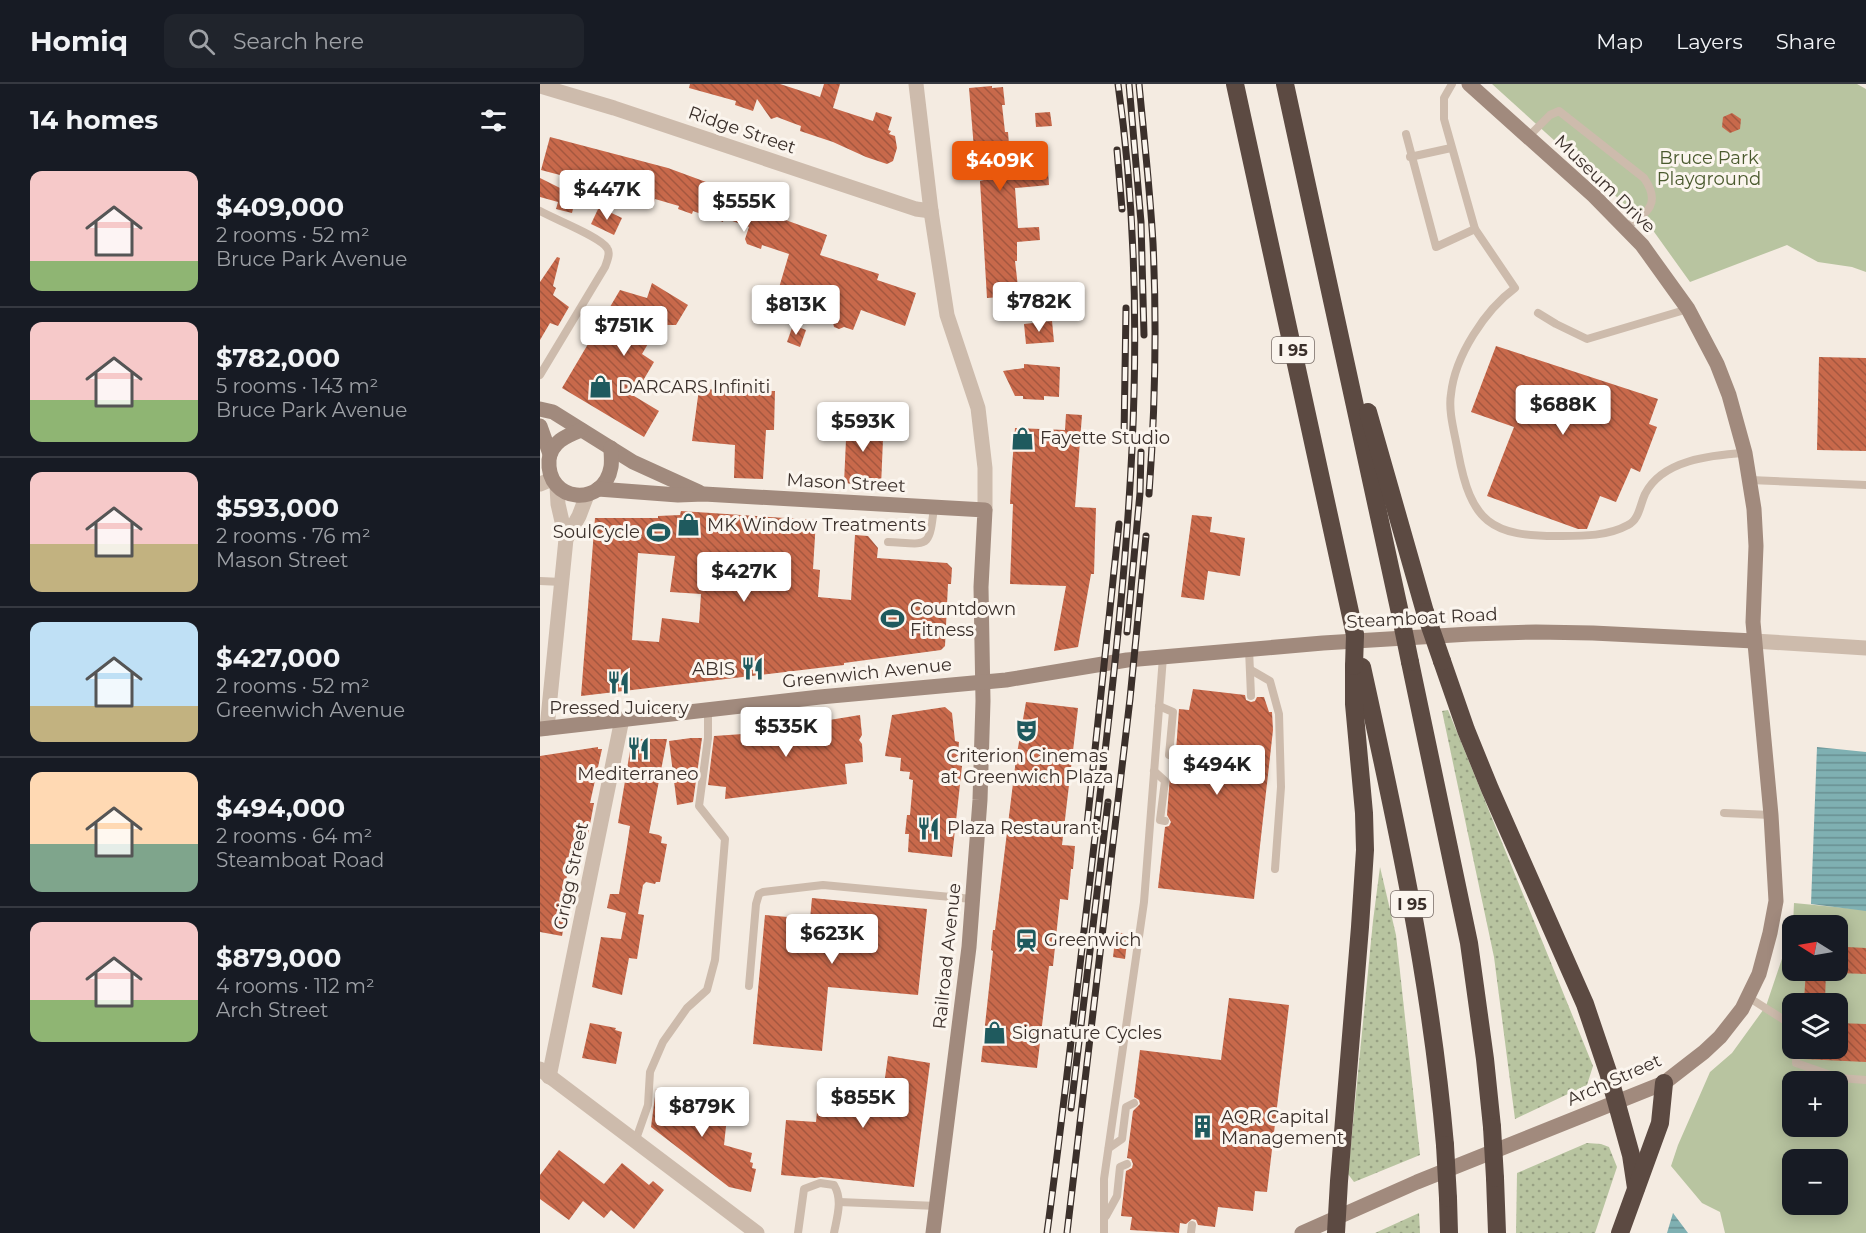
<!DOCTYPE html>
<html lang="en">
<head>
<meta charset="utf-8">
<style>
  body { margin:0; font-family:Montserrat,sans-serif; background:#20242c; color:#f1f3f6; height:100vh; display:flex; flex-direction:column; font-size:22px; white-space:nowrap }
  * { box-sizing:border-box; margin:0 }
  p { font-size:20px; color:#9ea1a6 }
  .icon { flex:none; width:33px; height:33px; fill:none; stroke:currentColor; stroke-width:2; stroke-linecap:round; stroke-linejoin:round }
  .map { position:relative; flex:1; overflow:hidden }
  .panel { display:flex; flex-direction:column; background:#171b24; width:540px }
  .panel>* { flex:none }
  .needle { width:39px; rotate:281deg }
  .controls { position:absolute; left:1242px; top:831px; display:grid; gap:12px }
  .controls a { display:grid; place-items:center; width:66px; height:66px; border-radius:12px; background:#171b24; box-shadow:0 3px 15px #0003; font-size:30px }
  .price { position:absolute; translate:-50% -51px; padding:0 14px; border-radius:6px; background:#fff; color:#222; font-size:20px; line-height:39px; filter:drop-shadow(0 2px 3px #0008) }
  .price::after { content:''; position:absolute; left:50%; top:36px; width:18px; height:14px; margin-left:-9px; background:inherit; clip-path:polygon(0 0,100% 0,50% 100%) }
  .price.current { background:#ea580c; color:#fff }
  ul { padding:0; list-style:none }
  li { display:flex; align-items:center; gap:18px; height:150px; padding:0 30px }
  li+li { border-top:2px solid #363941 }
  li span { display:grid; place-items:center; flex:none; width:168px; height:120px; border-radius:12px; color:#555 }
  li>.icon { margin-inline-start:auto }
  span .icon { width:72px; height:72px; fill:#fffc; stroke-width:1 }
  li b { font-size:26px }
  h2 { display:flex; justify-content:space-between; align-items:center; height:72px; padding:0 30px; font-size:26px }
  header { display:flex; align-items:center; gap:36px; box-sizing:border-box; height:84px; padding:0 30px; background:#171b24; border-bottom:2px solid #363941 }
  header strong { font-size:28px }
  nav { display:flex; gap:33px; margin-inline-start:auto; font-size:21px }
  .search { width:420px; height:54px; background:#20242c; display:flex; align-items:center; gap:15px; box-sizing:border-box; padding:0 21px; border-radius:12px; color:#9ea1a6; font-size:22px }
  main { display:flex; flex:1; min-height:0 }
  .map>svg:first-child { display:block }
  .grass { fill:url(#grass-dots) }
  .green { fill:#b8c4a0; fill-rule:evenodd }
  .water { fill:url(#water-rules) }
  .building { fill:url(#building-back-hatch); fill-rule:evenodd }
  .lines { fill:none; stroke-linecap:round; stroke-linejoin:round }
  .service { stroke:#cdbbac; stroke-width:8 }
  .minor { stroke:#cdbbac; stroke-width:15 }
  .tertiary { stroke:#cdbbac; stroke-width:15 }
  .secondary { stroke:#a18a7d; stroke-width:15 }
  .motorway { stroke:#5c4a42; stroke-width:18 }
  .rail-casing { stroke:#3b302b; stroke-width:7 }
  .rail { stroke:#fbf5ee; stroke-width:4.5; stroke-dasharray:14; stroke-linecap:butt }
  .motorway-bridge { stroke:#5c4a42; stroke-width:18 }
  .labels { text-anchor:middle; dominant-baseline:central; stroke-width:6; stroke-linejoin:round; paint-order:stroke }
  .shield { fill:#fbf5ee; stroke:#756b66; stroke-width:1.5 }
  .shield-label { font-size:16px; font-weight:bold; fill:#3b302b }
  .street-label { font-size:18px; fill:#3b302b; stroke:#fbf5ee }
  .park-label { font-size:18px; fill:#4a5a2e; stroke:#fbf5ee }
  .poi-label { font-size:18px; fill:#3b302b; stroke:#fbf5ee; text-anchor:start }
</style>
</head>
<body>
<header>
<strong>Homiq</strong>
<div class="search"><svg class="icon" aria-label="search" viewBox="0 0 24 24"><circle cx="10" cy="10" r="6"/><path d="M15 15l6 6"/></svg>Search here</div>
<nav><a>Map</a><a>Layers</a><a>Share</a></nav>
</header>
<main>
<section class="panel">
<h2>14 homes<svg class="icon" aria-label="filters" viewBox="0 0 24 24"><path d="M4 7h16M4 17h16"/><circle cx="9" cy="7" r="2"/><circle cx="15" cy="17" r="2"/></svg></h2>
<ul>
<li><span style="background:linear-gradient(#f6c9c9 75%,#8fb573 0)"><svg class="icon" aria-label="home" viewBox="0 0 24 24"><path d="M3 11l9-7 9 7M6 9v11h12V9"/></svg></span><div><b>$409,000</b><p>2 rooms · 52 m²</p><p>Bruce Park Avenue</p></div></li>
<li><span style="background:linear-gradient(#f6c9c9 65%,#8fb573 0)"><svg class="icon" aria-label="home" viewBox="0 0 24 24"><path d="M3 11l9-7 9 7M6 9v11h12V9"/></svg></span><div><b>$782,000</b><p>5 rooms · 143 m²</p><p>Bruce Park Avenue</p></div></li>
<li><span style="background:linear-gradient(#f6c9c9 60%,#c2b280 0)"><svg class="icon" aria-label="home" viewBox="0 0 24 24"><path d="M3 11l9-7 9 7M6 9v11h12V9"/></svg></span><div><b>$593,000</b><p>2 rooms · 76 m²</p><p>Mason Street</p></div></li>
<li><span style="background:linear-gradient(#bfe0f5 70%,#c2b280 0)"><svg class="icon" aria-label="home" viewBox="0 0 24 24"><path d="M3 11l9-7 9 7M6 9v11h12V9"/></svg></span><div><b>$427,000</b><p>2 rooms · 52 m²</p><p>Greenwich Avenue</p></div></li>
<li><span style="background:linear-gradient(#ffd9b3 60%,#7fa58c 0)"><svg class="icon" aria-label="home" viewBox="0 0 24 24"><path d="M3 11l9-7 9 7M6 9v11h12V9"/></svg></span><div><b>$494,000</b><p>2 rooms · 64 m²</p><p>Steamboat Road</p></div></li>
<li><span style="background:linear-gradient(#f6c9c9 65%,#8fb573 0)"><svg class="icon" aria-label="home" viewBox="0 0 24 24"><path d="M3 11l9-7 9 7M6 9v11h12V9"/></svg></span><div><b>$879,000</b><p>4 rooms · 112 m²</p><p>Arch Street</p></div></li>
</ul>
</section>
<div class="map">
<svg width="1326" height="1149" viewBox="0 0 1326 1149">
  <defs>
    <pattern id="grass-dots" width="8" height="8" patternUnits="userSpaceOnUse" patternTransform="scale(1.5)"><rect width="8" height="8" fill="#b8c4a0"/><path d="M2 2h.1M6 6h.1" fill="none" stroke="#97a083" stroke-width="1.8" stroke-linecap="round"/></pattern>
    <pattern id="water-rules" width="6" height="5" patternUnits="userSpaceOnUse" patternTransform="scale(1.5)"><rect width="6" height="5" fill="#7fb0b2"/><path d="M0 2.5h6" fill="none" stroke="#699091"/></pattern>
    <pattern id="building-back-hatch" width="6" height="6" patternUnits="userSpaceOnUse" patternTransform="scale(1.5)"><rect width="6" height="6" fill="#c8694b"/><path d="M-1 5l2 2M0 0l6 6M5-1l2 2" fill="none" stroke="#a4573f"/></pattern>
  </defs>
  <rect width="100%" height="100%" fill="#f4ebe1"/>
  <g class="grass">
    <path d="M908,626L1053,982L1047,1001L975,1035L954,873L902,627Z"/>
    <path d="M840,783L856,851L880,1071L814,1098L808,1090L833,837Z"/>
    <path d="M1047,1059L1061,1060L1069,1063L1077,1083L1055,1149H976L977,1089Z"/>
    <path d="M879,1129L880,1149H835Z"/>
  </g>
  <g class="green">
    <path d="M952,0H1317L1326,5V188L1312,183L1278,178L1247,161L1150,198L1112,145Z"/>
    <path d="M1254,819L1326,826V1149H1185L1180,1128L1162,1119L1131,1082L1138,1061L1170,988L1192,969L1226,922L1252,845V886H1298V842L1253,841ZM1252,920H1298V964H1252ZM1252,998H1298V1042H1252ZM1252,1076H1298V1120H1252Z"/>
  </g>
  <g class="water">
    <path d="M1277,663L1326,668V827L1271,820Z"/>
    <path d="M1133,1129L1148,1149H1127Z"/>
  </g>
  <g class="building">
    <path d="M150,0H240L280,13L284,0H300L293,24L333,37L336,28L352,33L348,46L351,47L349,50L355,52L357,64L353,77L347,80L326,73L293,58L260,47L261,42L250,38L237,33L231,35L217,15L213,27L195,21L196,17L149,4Z"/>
    <path d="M452,2V4L463,3L465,21H462L465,48H468L470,73L474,72L475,84L492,82V88L508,87L509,101L475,104L478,144L499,143L500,156L477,158V177H475L478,203H474L475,212L447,214L440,97L444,96L441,64L434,65L429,4Z"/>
    <path d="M510,28L512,42L496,43L495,29Z"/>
    <path d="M1192,29L1201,35L1200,45L1190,49L1182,43L1183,33Z"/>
    <path d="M10,53L128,84L204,112L201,120L287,151L280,171L339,190L337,196L376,209L365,242L321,226L313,246L304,243L299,245L294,243L293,239L278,234L282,224L238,207L249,170L222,161L221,165L207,160L205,155L209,143L184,134L183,138L153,127L152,130L138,125L139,122L115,115L114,119L98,114L99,112L1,86Z"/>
    <path d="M0,94L36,112L32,129L16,125L18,118L0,113Z"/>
    <path d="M59,123L82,134L74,151L51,140Z"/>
    <path d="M17,173L20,174L13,202L16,204L13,211L29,223L18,242L10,239L0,256V198Z"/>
    <path d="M112,199L148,221L136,241H119L102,270L114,278L94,312L119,327L104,353L22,304L80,206L107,214Z"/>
    <path d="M512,237L514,258L486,260L484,240Z"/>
    <path d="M253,241L266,246L260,263L247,258Z"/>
    <path d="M956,262L1118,315L1109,340L1117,343L1100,388L1091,384L1076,418L1060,412L1047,445H1038L947,412L974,343L931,328Z"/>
    <path d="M1279,273L1326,274V367L1277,366Z"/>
    <path d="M484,280L520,283L519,313L504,312V316L483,315V312H475L463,287L484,284Z"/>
    <path d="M159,305L235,307L234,346H226L223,395L194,394L195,361L152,357Z"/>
    <path d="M526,330L542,331L535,423L556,424L554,490H551L538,563L514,567L526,502L470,500L473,420H470L472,383L475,344L525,346Z"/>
    <path d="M307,334L338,335L337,355H343L341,403L304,399Z"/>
    <path d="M141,427L276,436L273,485L280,486L278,513L311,516L315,451L328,452L338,464L337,474L407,479L412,484L411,500H408L405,562L401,566L304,579V581L41,612L55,434H118V432L140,431ZM98,469L135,472L130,508L161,510L159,539L122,534L119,558L92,556Z"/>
    <path d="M652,431L672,433L670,448L705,454L700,492L668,487L664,516L641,513Z"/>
    <path d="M653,605L705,611L706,616L711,618L715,617L717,613H724L729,628H732L733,646L714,815L618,804L625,743L629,742L631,738L627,731L631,678L636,677L638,673L636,667L639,625L649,626Z"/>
    <path d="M486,618L538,624L522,761L535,762L533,785H531L528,816L520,815L513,882H509L497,984L441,978L453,867L451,866L453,846H455L476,675Z"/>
    <path d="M405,623L412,629L415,657L419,658L417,681L422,682L412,773L368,768L369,750H365L367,731H370L373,696L369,695L370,688L360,687L361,674L345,672L352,631Z"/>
    <path d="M320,631L322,651L319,656L322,660L323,678L305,680L307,700L185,715L186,703L168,701L174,652L203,650Z"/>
    <path d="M151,654H162L153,718L137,721L129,657Z"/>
    <path d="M92,655H127L109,749L119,751L122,753L121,759L127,760L120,798H116L115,800L106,798L103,801L98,830L104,831L97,875L89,874L82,911L52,903L61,853L81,855L86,829L67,824L70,810H79L87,762L90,742L78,739Z"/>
    <path d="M58,663V665H62L50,719H54L48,751L35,748L20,830L26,831L22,852L0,848V672Z"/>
    <path d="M272,814L387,825L378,911L288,903L282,967L213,960L225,831L270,835Z"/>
    <path d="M576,848L588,850L585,875L573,873Z"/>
    <path d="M1307,863L1326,864V890L1298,889V868L1307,869Z"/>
    <path d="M1266,886H1286L1285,917L1264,916Z"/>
    <path d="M689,914L749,921L727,1108L715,1107L713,1127L678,1123L675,1143L658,1141L656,1136L652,1135L646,1140L640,1139L639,1149L590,1146L592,1133L581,1132L586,1087L592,1084L593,1080L591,1075L587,1074L593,1027L600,1020L599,1016L594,1013L600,966L681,976Z"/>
    <path d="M50,939L76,944L75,946L82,948L76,980L42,974Z"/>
    <path d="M1298,939L1326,940V978L1263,975V964H1298Z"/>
    <path d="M348,972L390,979L374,1103L281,1093L275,1094L241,1091L246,1036L276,1038L280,996L344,1001Z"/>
    <path d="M116,1005L151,1010L164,1019L162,1031L187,1033L184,1061L212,1069L210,1078L213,1079L212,1084L216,1085L211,1108L189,1103L111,1043Z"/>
    <path d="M19,1066L64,1100L82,1079L109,1101L113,1097L124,1106L94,1145L71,1126L64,1134L43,1117L29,1136L0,1115V1091Z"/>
  </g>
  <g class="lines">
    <g class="service">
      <path d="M912,0L904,14V35L935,145L975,204C945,226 915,272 911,310C908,328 915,350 918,368C931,438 950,453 1022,452C1044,452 1068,452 1088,441C1099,436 1100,421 1105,410C1122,376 1171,371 1205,369"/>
      <path d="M866,50L896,163L935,145"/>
      <path d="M988,53L1010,31L1019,27L1104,94C1122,120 1107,129 1086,143"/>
      <path d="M870,73L911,64"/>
      <path d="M0,127C14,135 61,153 67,164C71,169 67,177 65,183L0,291"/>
      <path d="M998,229L1016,240L1047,255L1148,225"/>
      <path d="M1210,396L1326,401"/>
      <path d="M348,458C389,460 389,466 394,423"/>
      <path d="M0,497L22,498"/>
      <path d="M709,565L711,612"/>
      <path d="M711,586L730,597L739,630L741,703L735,785"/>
      <path d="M619,622L633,628L629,671L632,672"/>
      <path d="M614,687L625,697L620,736L625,737"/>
      <path d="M1184,729L1231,731"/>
      <path d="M209,902L216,820L219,810L223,808L283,801L432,815"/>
      <path d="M1208,913L1252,941"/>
      <path d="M1257,964L1256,979L1299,994L1326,996"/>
      <path d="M95,1058L108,1021L110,988L123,958L147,924L167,906L175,876L185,755L159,722L168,654V626"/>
      <path d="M569,1064L582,1055L586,1023L594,1019"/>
      <path d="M299,1118L397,1122"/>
      <path d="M566,1132L577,1112L580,1083L587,1080"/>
      <path d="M258,1149L264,1105L280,1099L294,1101C303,1116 297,1133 294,1149"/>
      <path d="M564,1149V1095L604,818L623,573"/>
      <path d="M651,1149L652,1141"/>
    </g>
    <g class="minor">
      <path d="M376,0L391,127L407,231L438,324L445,384V426"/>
      <path d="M0,2L74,24L376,125L391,127"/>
      <path d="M26,455L39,432L47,411"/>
      <path d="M1214,557L1326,564"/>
      <path d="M7,644L26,455L18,420L17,402"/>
      <path d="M0,985L217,1149"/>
      <path d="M9,993L82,635"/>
    </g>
    <path class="tertiary" d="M0,400L12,395"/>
    <g class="secondary">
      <path d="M0,325L13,328L93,378L159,408"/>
      <path d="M0,342L10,370"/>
      <path d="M41,346C26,352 11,358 9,376C6,419 64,424 71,383C72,377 71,370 71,364"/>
      <path d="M58,405L138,411L164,410L445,426L441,503L443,617L440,716L429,863L393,1149"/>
      <path d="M0,645L280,613L466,596L587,576L783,559L930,550L996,548L1053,549L1214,557"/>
      <path d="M762,1149L877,1098L1124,999L1164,968L1180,953L1202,925L1219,890L1230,849L1236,817L1231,731L1213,538L1216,462L1214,425L1205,369L1189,311L1177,280L1148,225L1102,161L1054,112L929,0"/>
    </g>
    <g class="motorway">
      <path d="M695,0L815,551"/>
      <path d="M745,0L860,529"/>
      <path d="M828,328L885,528"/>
      <path d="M902,577L926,646L950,705L1045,920L1068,988L1091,1071L1096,1104"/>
      <path d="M870,578L929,859L945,975L952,1043"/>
      <path d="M822,583C857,742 891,898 905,1061"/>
      <path d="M955,1094L957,1149"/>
      <path d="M908,1114L909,1149"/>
      <path d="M796,1149L799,1097L820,843L825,766L824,729L814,620V582"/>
      <path d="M1080,1149L1120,1039L1124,999"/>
    </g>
    <defs>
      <g id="rail">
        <path d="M589,0L601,138L604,251"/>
        <path d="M599,0C604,53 610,106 613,159C617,243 615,327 609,410"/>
        <path d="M577,66L582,125"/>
        <path d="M584,353L586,224"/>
        <path d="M587,548L600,409L601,368"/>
        <path d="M547,741L579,440"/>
        <path d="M531,1024L568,718"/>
        <path d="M507,1149C526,1009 541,869 558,728C587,483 613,247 578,0"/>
        <path d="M527,1149L590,615L606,452"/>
      </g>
    </defs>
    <use href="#rail" class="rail-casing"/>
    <use href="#rail" class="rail"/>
    <g class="motorway-bridge">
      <path d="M885,528L902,577"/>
      <path d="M860,529L870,578"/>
      <path d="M814,582L815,551"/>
      <path d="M952,1043L955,1094"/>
      <path d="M905,1061L908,1114"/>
    </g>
  </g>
  <defs>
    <symbol id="shop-bare" viewBox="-9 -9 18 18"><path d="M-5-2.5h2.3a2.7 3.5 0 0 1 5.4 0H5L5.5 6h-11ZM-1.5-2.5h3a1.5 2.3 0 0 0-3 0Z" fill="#1f5a5e" stroke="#fbf5ee" stroke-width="2.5" paint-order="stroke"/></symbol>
    <symbol id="stadium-bare" viewBox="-9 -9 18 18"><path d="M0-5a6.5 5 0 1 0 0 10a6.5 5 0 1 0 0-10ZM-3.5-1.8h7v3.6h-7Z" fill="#1f5a5e" stroke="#fbf5ee" stroke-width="2.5" paint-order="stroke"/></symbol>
    <symbol id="restaurant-bare" viewBox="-9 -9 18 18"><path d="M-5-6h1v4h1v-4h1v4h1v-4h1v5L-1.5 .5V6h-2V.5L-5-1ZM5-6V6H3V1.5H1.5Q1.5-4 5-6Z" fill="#1f5a5e" stroke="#fbf5ee" stroke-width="2.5" paint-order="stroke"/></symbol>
    <symbol id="theatre-bare" viewBox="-9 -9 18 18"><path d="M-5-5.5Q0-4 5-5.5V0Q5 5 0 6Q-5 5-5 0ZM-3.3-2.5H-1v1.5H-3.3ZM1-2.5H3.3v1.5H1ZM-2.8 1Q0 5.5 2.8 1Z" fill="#1f5a5e" stroke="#fbf5ee" stroke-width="2.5" paint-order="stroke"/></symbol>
    <symbol id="station-bare" viewBox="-9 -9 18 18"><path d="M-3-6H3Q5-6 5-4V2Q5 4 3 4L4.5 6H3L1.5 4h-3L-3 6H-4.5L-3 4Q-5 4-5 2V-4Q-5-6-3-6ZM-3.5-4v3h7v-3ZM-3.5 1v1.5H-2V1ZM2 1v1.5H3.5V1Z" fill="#1f5a5e" stroke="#fbf5ee" stroke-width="2.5" paint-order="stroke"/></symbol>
    <symbol id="building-bare" viewBox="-9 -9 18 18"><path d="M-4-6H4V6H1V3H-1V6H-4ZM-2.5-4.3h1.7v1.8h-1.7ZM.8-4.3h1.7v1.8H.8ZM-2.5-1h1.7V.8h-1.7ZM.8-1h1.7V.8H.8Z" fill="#1f5a5e" stroke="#fbf5ee" stroke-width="2.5" paint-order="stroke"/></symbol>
  </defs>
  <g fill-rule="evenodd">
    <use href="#shop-bare" x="44" y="286" width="33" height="33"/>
    <use href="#shop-bare" x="466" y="338" width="33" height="33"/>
    <use href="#shop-bare" x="132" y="424" width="33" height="33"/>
    <use href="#stadium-bare" x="102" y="432" width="33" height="33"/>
    <use href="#stadium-bare" x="336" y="518" width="33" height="33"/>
    <use href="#restaurant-bare" x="196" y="568" width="33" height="33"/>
    <use href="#restaurant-bare" x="62" y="582" width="33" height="33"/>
    <use href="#theatre-bare" x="470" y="630" width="33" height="33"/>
    <use href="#restaurant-bare" x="82" y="648" width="33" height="33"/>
    <use href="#restaurant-bare" x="372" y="728" width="33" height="33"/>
    <use href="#station-bare" x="470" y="840" width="33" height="33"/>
    <use href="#shop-bare" x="438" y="932" width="33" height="33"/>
    <use href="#building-bare" x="646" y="1026" width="33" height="33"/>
  </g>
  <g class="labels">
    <g class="shield">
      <rect x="732" y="253" width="42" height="26" rx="4.5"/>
      <rect x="851" y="807" width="42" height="26" rx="4.5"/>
    </g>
    <g class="shield-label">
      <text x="753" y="266">I 95</text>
      <text x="872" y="820">I 95</text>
    </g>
    <g class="street-label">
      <text transform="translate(202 46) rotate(19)">Ridge Street</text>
      <text transform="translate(1065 100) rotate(44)">Museum Drive</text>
      <text transform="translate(306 399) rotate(3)">Mason Street</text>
      <text transform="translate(882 534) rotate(-3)">Steamboat Road</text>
      <text transform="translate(327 589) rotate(-6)">Greenwich Avenue</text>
      <text transform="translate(31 792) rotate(-78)">Grigg Street</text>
      <text transform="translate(407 872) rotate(-84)">Railroad Avenue</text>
      <text transform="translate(1074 996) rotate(-24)">Arch Street</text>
    </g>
    <g class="park-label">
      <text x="1169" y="74">Bruce Park<tspan x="1169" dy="21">Playground</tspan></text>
    </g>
    <g class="poi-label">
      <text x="78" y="303">DARCARS Infiniti</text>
      <text x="500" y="354">Fayette Studio</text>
      <text x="167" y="441">MK Window Treatments</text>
      <text x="100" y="448" text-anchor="end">SoulCycle</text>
      <text x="370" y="525">Countdown<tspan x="370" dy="21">Fitness</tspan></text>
      <text x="195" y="585" text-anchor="end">ABIS</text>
      <text x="79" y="624" text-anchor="middle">Pressed Juicery</text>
      <text x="487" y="672" text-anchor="middle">Criterion Cinemas<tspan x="487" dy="21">at Greenwich Plaza</tspan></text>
      <text x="98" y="690" text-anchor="middle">Mediterraneo</text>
      <text x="407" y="744">Plaza Restaurant</text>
      <text x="504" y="856">Greenwich</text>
      <text x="472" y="949">Signature Cycles</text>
      <text x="681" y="1033">AQR Capital<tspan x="681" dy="21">Management</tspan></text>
    </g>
  </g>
</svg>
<div class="controls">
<a><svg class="needle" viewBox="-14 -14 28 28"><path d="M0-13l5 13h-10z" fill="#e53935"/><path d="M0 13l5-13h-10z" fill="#9ea1a6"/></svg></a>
<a><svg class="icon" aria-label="layers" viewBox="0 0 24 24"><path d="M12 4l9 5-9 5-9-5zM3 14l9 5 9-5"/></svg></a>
<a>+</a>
<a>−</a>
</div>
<b class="price current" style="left:460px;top:108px">$409K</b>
<b class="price" style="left:67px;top:137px">$447K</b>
<b class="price" style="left:204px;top:149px">$555K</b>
<b class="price" style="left:499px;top:249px">$782K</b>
<b class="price" style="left:256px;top:252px">$813K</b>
<b class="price" style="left:84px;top:273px">$751K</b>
<b class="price" style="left:1023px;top:352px">$688K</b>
<b class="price" style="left:323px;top:369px">$593K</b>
<b class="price" style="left:204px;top:519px">$427K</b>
<b class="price" style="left:246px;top:674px">$535K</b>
<b class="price" style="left:677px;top:712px">$494K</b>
<b class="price" style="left:292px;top:881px">$623K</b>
<b class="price" style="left:323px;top:1045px">$855K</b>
<b class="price" style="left:162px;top:1054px">$879K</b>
</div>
</main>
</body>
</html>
